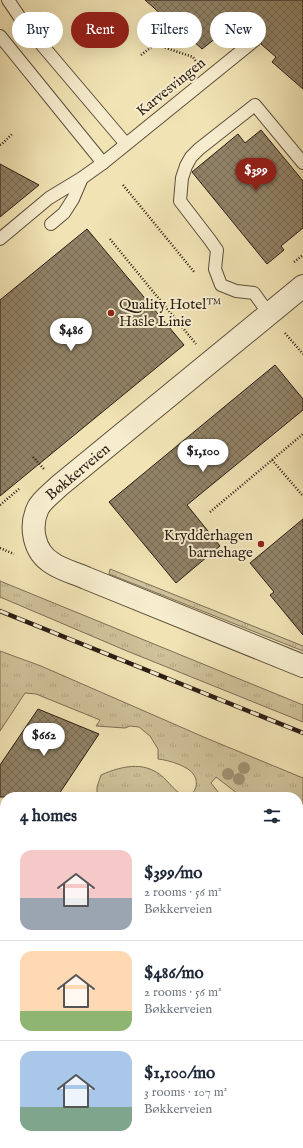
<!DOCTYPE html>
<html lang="en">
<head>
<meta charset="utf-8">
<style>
  body { margin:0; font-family:"IM FELL English",serif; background:#f6f6f7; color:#1f2937; height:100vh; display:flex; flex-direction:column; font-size:15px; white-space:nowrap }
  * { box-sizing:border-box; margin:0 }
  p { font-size:13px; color:#747a83 }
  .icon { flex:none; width:22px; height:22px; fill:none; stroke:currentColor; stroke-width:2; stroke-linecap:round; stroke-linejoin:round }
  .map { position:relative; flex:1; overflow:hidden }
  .panel { position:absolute; left:0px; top:792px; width:303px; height:356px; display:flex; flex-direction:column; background:#fff; border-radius:16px 16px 0 0; box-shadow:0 4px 16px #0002 }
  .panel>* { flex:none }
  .guide { position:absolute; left:12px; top:12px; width:279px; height:36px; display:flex; gap:8px }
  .price { position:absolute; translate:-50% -34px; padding:0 9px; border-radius:14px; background:#fff; color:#222; font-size:13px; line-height:26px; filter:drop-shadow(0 1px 2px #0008) }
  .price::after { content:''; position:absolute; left:50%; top:24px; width:12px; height:9px; margin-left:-6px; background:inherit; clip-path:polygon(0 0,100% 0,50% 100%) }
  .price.current { background:#8f2418; color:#fff }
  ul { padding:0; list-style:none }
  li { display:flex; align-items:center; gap:12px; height:100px; padding:0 20px }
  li+li { border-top:1px solid #e0e1e3 }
  li span { display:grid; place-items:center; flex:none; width:112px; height:80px; border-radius:12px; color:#555 }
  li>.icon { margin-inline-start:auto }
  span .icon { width:48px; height:48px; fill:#fffc; stroke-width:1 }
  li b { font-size:17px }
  h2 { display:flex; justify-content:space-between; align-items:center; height:48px; padding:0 20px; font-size:17px }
  .tag { padding:0 14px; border-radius:18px; background:#fff; box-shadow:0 4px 16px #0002; font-size:14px; line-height:36px }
  .tag.current { background:#8f2418; color:#fff }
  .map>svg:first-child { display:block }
  .grass { fill:url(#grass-tufts); stroke:#7c6e56 }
  .building { fill:url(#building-cross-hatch); stroke:#2a1c14 }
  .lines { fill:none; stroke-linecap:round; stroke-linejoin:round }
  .service-casing { stroke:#5c4e3c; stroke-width:14 }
  .minor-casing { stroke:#5c4e3c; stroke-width:24 }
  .tertiary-casing { stroke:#5c4e3c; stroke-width:24 }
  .path { stroke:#2a1c14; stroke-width:2.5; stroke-dasharray:1 2; stroke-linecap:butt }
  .service { stroke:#f6edce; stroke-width:12 }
  .minor { stroke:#f6edce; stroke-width:22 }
  .tertiary { stroke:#f6edce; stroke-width:22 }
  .rail-casing { stroke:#2a1c14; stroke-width:4.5 }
  .rail { stroke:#f6edce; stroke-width:3; stroke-dasharray:9; stroke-linecap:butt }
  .tree { fill:#9f9172 }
  .poi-dot { fill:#8f2418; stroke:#f6edce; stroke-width:1.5 }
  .labels { text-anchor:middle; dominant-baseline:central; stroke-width:4; stroke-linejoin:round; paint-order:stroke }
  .street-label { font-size:15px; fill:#2a1c14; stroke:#f6edce }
  .poi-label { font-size:15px; fill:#2a1c14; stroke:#f6edce; text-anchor:start }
</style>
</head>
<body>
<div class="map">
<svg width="303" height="1148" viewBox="0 0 303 1148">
  <defs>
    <pattern id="grass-tufts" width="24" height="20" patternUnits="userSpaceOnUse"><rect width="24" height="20" fill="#cfc199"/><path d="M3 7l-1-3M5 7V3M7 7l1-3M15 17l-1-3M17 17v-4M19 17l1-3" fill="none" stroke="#b2a583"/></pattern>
    <pattern id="building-cross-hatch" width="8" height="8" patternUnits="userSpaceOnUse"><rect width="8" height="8" fill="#918367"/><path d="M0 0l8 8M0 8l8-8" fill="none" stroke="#776a54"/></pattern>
  </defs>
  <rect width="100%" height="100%" fill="#f1e3b4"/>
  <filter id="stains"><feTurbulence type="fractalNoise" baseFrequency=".005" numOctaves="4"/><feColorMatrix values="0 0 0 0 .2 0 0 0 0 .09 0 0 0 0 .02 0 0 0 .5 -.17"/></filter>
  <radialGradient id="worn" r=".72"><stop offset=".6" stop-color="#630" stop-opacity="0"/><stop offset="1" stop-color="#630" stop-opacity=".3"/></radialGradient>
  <g class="grass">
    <path d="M110,569L303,646V651L109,574Z"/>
    <path d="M0,581L303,705V722L127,651L0,597Z"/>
    <path d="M0,651L41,666L206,738L303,778V810L298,807V797H242L216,777L211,783L222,797H97V787L101,775C124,765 148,760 167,781C173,787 177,794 186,795C196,796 199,782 194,775C189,766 168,760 158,759V749L150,736L139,727L130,726L125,728L96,726L100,720L36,694L25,693L0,731Z"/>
    <path d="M303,911V924L298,930V918Z"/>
    <path d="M4,1094L5,1095V1106L0,1112V1099Z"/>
    <path d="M0,1138L12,1148H3L0,1147Z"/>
  </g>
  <g class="building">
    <path d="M145,0H303V89L272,62L276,57L261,44L262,38L261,35L258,33H253L249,35L235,23L202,49L181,30L171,42L152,27L162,15Z"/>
    <path d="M261,130L303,181V228L281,246L284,250L267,264L192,172L238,134L245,143Z"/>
    <path d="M0,164L39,185L0,217Z"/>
    <path d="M87,229L184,345L0,496V300Z"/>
    <path d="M275,365L303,399V410L187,505L220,546L176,583L109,502Z"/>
    <path d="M303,519V635L270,595L274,592L250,563Z"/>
    <path d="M38,709L99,734L57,797H0V765Z"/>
  </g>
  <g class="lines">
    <defs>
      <g id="service">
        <path d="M8,0L25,25L126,144"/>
        <path d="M0,36L103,163"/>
        <path d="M51,224L64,213L73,199L82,178"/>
        <path d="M0,239L49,198L82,178L103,163L255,40"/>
        <path d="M269,314L254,293L236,291L221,285L215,269L217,250L210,240L180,201L182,178L186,166L191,157L199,149L255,105L303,163"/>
      </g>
      <path id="minor" d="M303,286L59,486C52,493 42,500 38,508C29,527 34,552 52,563C62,570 75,573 86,578L303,666"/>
      <g id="tertiary">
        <path d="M0,1009L5,1013"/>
        <path d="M174,1143L181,1148"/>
      </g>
    </defs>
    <use href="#service" class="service-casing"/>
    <use href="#minor" class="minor-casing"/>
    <use href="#tertiary" class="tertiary-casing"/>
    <g class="path">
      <path d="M158,42L166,48L193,57L197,63"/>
      <path d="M141,55L158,42L163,36"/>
      <path d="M0,145L2,144L12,134"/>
      <path d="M123,185L195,273"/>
      <path d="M110,239L196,344"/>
      <path d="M294,262L303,255"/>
      <path d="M285,333L303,354"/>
      <path d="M33,457L44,469"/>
      <path d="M272,460L303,496"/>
      <path d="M0,505L19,489"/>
      <path d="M210,512L303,434"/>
      <path d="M0,548L14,554"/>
      <path d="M0,923L5,916"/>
      <path d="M298,1105L303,1109"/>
    </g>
    <use href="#service" class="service"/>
    <use href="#minor" class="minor"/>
    <use href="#tertiary" class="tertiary"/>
    <defs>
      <path id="rail" d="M0,611L303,733"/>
    </defs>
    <use href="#rail" class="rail-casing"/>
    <use href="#rail" class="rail"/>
  </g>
  <g class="tree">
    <circle cx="244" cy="768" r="6"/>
    <circle cx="228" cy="774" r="6"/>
    <circle cx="239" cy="779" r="6"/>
  </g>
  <g class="poi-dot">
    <circle cx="111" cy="313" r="4"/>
    <circle cx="261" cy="544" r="4"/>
  </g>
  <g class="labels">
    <g class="street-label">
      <text transform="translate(171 87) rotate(-39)">Karvesvingen</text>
      <text transform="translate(78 472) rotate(-40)">Bøkkerveien</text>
    </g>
    <g class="poi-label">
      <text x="119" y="304">Quality Hotel™<tspan x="119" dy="17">Hasle Linie</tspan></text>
      <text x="253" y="535" text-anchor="end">Krydderhagen<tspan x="253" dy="17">barnehage</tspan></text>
    </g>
  </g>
  <rect width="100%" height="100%" filter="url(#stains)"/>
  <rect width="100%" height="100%" fill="url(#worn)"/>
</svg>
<b class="price current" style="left:256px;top:192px">$399</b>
<b class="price" style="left:71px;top:352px">$486</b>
<b class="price" style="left:203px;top:473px">$1,100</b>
<b class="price" style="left:44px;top:757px">$662</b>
<div class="guide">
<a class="tag">Buy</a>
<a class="tag current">Rent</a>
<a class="tag">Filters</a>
<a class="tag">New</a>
</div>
<section class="panel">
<h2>4 homes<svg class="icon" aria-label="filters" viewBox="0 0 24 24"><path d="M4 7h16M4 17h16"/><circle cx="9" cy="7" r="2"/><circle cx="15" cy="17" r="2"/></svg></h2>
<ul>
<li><span style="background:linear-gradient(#f6c9c9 60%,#9aa5b1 0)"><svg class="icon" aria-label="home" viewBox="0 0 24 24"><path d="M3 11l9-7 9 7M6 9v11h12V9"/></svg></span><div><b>$399/mo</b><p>2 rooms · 56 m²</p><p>Bøkkerveien</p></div></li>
<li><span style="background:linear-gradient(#ffd9b3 75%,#8fb573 0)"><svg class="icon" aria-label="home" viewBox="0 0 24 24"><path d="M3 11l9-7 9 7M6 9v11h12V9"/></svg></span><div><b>$486/mo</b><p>2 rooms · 56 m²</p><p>Bøkkerveien</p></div></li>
<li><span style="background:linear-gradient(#a9c7e8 70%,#7fa58c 0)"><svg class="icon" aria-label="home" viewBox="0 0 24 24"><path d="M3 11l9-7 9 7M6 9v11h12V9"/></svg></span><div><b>$1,100/mo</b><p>3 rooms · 107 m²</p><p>Bøkkerveien</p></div></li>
</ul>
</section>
</div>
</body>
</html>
